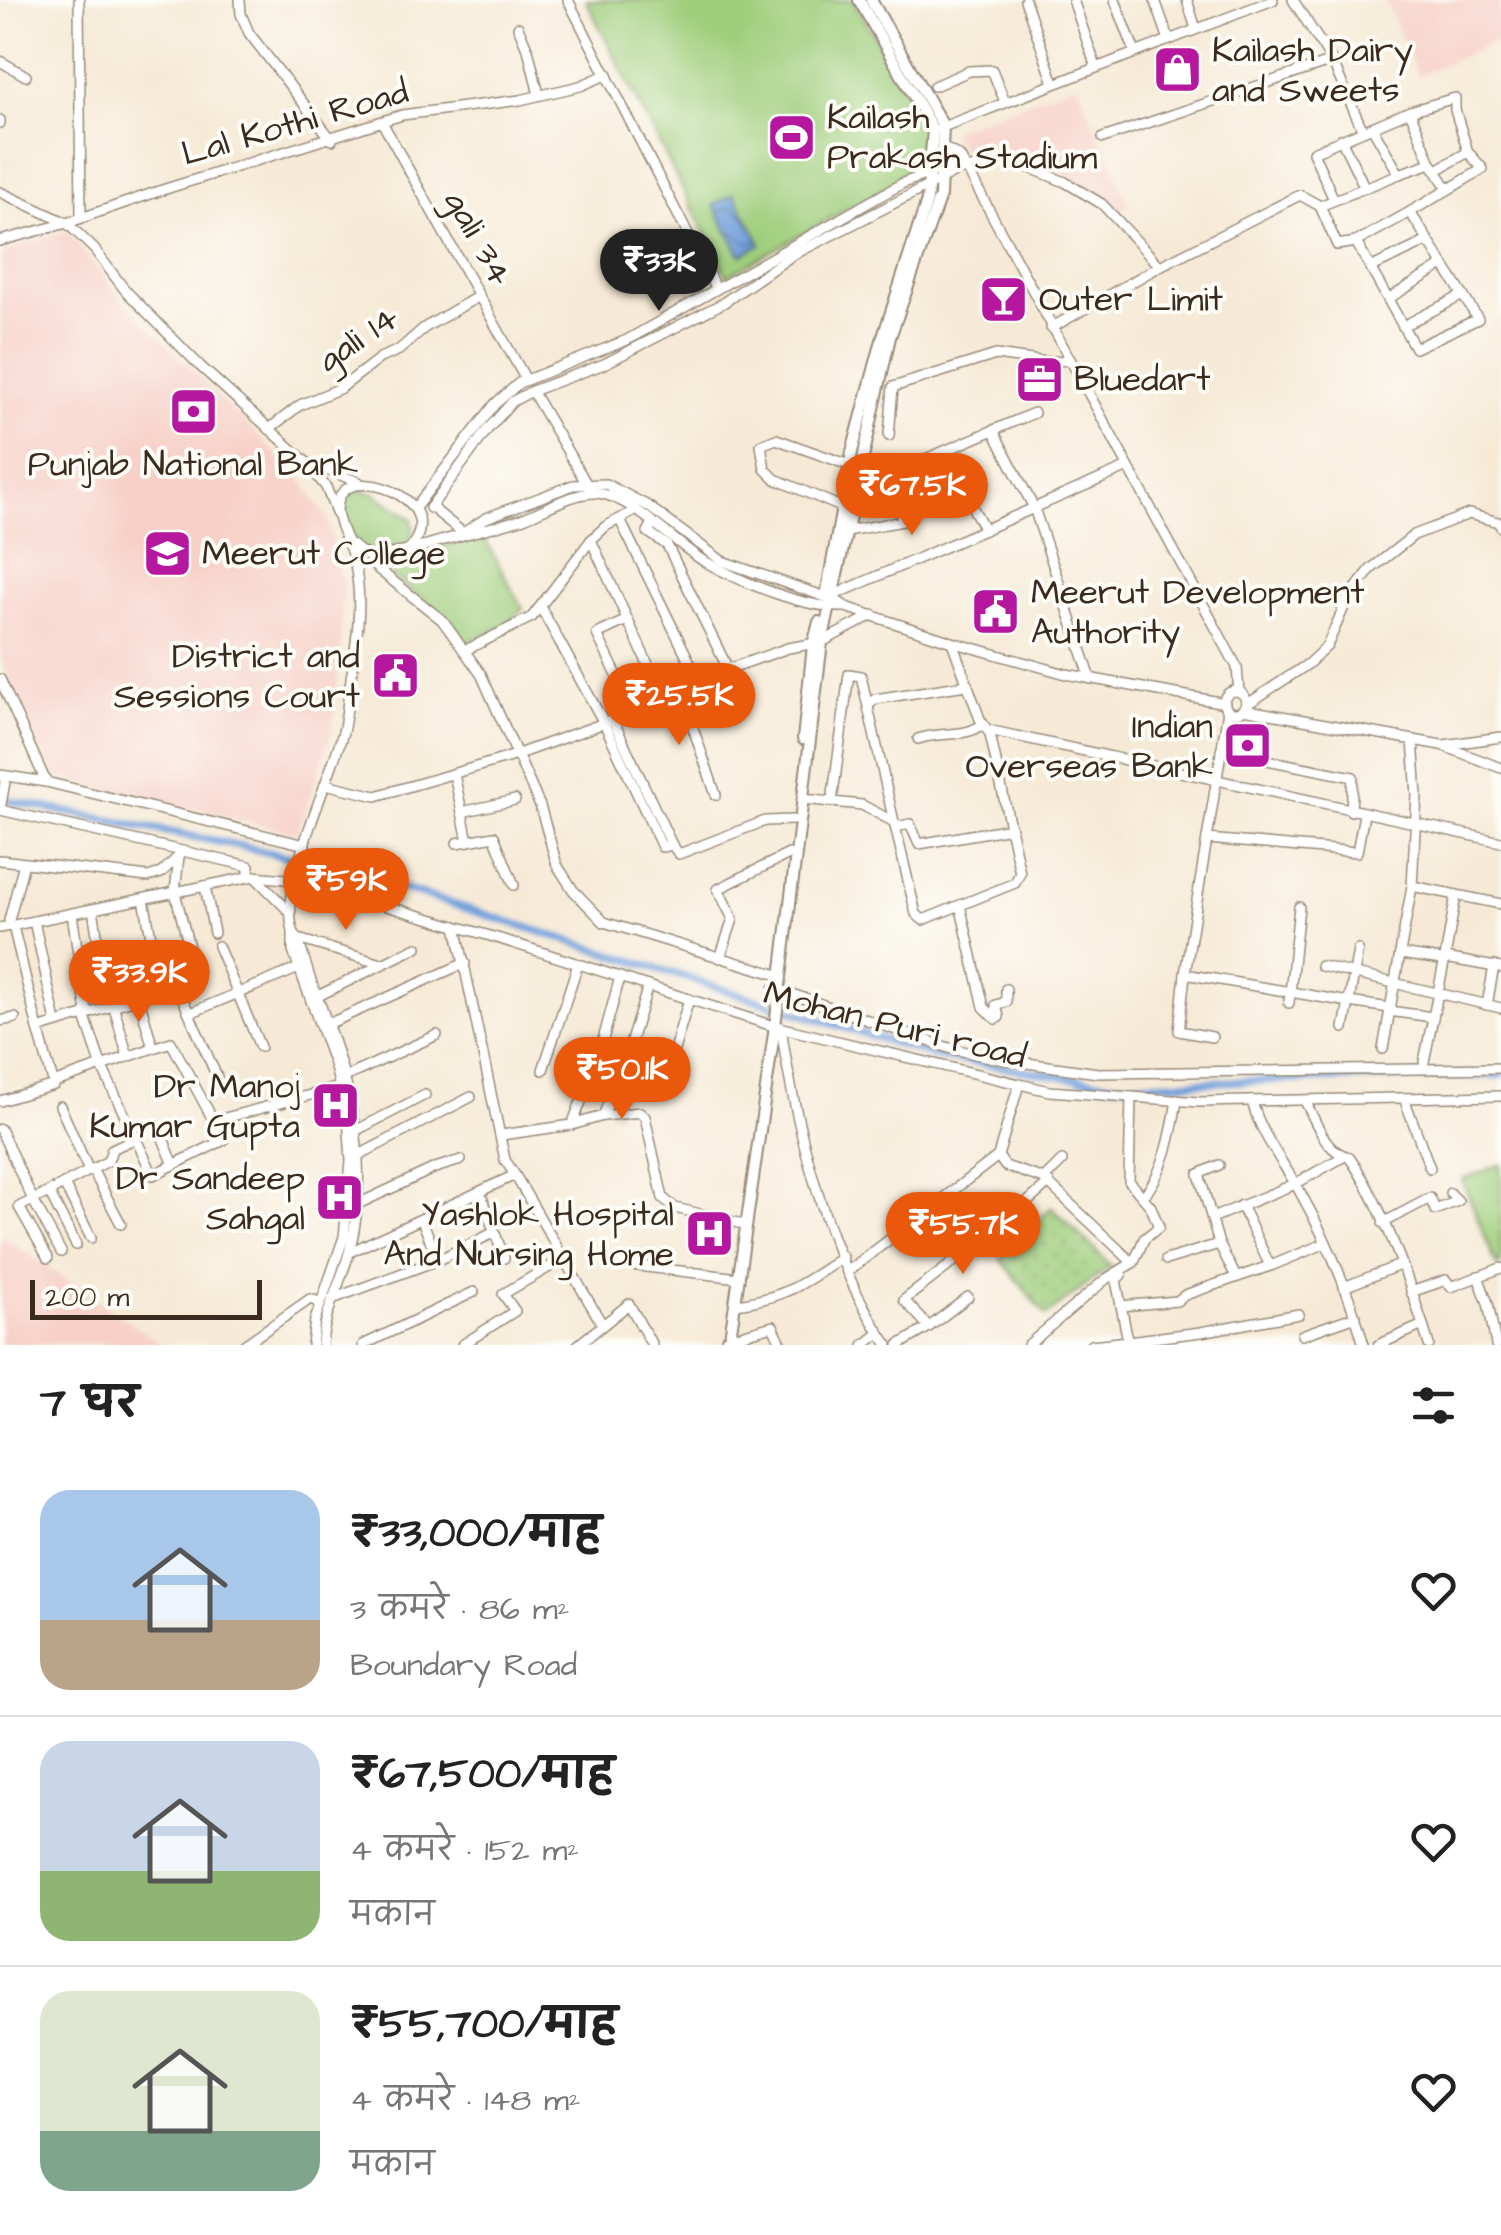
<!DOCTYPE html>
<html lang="hi">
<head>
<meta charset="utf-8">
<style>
  body { margin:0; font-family:"Architects Daughter","Playpen Sans Deva",sans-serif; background:#f6f6f6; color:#222; height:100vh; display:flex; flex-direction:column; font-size:38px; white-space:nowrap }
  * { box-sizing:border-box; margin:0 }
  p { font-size:32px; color:#767676 }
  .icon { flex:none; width:55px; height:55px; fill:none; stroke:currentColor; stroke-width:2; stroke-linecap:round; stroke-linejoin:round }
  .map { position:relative; height:1345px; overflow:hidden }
  .panel { display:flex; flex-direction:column; background:#fff; flex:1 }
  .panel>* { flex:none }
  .scale { position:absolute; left:30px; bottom:25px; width:232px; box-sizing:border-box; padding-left:10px; border:5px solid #3b2a1e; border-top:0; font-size:28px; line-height:35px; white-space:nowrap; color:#3b2a1e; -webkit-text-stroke:8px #fdfcf7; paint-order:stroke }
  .price { position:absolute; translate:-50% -85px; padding:0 22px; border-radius:35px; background:#ea580c; color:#fff; font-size:32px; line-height:65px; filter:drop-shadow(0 2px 5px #0008) }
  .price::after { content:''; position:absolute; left:50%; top:60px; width:30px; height:22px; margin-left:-15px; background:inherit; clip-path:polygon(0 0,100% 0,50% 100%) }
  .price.on { background:#222; color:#fff }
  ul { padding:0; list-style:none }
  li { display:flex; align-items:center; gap:30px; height:250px; padding:0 40px }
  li+li { border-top:2px solid #e0e0e0 }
  li span { display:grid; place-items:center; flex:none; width:280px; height:200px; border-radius:30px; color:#555 }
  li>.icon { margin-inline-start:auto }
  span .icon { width:120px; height:120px; fill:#fffc; stroke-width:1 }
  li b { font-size:42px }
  h2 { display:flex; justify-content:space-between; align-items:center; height:120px; padding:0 40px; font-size:42px }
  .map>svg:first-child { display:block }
  .built { fill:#f7d1c8 }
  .green { fill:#9fce7c; stroke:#6d7c4d; stroke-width:2.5 }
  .garden { fill:url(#garden-dots); stroke:#6d7c4d; stroke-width:2.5 }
  .water { fill:url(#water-waves); stroke:#56657c; stroke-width:2.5 }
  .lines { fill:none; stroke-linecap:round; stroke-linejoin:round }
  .canal { stroke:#72a0db; stroke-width:8 }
  .minor-casing { stroke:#988a7a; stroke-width:12 }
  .major-casing { stroke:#988a7a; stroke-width:14 }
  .minor { stroke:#fff; stroke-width:9 }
  .major { stroke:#fff; stroke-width:10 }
  .labels { text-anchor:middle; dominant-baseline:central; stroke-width:8; stroke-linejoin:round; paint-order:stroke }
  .poi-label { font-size:35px; fill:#3b2a1e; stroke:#fdfcf7; text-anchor:start }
  .street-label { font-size:35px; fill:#3b2a1e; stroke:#fdfcf7 }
</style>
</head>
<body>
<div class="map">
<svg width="1501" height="1345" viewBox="0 0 1501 1345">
  <defs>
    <pattern id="garden-dots" width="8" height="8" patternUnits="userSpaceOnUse" patternTransform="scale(2.5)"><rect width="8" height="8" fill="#9fce7c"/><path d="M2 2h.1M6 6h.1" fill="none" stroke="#8ab16b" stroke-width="1.8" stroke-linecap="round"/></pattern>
    <pattern id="water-waves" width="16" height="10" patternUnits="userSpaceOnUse" patternTransform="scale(2.5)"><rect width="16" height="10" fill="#72a0db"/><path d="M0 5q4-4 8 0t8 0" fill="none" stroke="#5f83b1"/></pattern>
  </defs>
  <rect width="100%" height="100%" fill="#fdfcf7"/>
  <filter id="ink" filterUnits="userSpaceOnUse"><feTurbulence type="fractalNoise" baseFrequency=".01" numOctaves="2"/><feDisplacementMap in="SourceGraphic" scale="20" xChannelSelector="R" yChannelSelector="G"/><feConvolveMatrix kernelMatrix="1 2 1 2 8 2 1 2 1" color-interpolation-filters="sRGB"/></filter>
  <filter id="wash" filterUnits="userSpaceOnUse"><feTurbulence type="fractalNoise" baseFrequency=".0048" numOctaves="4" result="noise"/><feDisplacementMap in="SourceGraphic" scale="40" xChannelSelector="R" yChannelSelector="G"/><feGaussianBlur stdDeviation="2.25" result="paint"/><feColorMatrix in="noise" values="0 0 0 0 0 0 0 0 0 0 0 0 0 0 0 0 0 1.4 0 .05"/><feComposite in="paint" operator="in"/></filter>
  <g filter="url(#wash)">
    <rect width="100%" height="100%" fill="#f6ead6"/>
    <g class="built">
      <path d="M1385,0H1501V39L1418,76Z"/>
      <path d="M1077,83L1129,204L1115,212L1069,180L1039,167V159L999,157L971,164L950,131Z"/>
      <path d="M67,230L122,300L302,480L328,520L342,585L341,646L332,732L297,833L53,777L0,658V254Z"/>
      <path d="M0,1235L163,1345H0Z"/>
    </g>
    <g class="green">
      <path d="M586,0H853L928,127L932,147L921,168L727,276Z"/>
      <path d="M357,490L373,493L412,519L414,531L408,542L371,554C354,542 343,530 342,508L349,496Z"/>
      <path d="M471,537L484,538L523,609L508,624L467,643L433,608L392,576L395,565Z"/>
      <path d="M1501,1164V1264L1497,1266L1462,1180Z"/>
    </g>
    <path class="garden" d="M1052,1207L1111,1266L1046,1316L1000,1258Z"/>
    <path class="water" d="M734,194L761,244L741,255L714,205Z"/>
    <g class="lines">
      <path class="canal" d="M0,799L241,846L344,870L935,1056L1113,1084L1501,1075"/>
    </g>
  </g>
  <g filter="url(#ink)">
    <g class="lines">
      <defs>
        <g id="minor">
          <path d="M79,0L81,218"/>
          <path d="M240,0L241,14L249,33L332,140"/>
          <path d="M568,0L716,289"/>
          <path d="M1025,0L1054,83"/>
          <path d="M1073,0L1096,67"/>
          <path d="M1115,0L1135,52"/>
          <path d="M1155,0L1169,40"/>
          <path d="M1187,0L1196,29"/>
          <path d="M1293,0L1332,61L1363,131"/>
          <path d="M518,27L529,53L539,95"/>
          <path d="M0,61L26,76"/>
          <path d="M934,86L969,71L992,70L1005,102"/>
          <path d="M1410,111L1431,163"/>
          <path d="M0,120V123"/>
          <path d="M382,122L526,380"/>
          <path d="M940,128L1273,0"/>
          <path d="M1103,138L1332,61"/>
          <path d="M1341,139L1365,188"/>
          <path d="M942,147L959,156L967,169L1237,667L1239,692"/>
          <path d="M1399,174L1431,163L1448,189"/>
          <path d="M0,192L67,223L94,249L125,290L200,366L305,461L326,487L336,513"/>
          <path d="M1334,200L1313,152L1410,111L1455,98V110L1468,152L1437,170"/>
          <path d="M1320,206L1337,245L1356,242L1415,348L1478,319L1410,212L1356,242"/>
          <path d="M1410,212L1483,169L1468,152"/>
          <path d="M0,241L67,223L159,191L402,115L520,100L580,86L608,74"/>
          <path d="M1370,268L1428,241"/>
          <path d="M1388,299L1443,265"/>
          <path d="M1403,326L1463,295"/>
          <path d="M1051,328L1160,266"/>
          <path d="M532,391L589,488"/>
          <path d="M269,429L300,405L341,388L380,358L399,350L424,328L479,296"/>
          <path d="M994,432L1034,508L1091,679"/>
          <path d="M889,436L893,387L996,355L1046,362L1069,360"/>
          <path d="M943,454L985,530"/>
          <path d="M308,463L359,482"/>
          <path d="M855,489L1034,413"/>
          <path d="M431,507L463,533L486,518L573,485L606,484L648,506L722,561L837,601L846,607L952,642L1066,674L1225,703"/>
          <path d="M841,507L775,479L765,469L761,445L776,439L849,465"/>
          <path d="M415,508L495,404L519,383L627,340L903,183L944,168L957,171L1011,160L1065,182L1102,204L1160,266L1300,195L1320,206L1399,174L1372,127"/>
          <path d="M430,508L487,430L513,401L532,391L604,364L723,303L791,256L957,171"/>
          <path d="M620,520L699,681"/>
          <path d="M653,523L648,532L667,545L728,669"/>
          <path d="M846,531L903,521L892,486"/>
          <path d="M591,540L663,697"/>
          <path d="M411,550C447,538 484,530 521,519C543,511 569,494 593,493C627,492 673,542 702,560C739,581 803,609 846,607"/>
          <path d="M374,566L442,620L481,674L540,806L557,865L573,890L604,922L775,974"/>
          <path d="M832,596L1128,467"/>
          <path d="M541,608L604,723L662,847L672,845L613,720"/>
          <path d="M627,620L597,634L634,711"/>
          <path d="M466,650L532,617L591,540L606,526L635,511"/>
          <path d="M0,679L46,782"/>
          <path d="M680,690L716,795"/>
          <circle cx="1235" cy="702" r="11"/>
          <path d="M869,705L875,699L966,685"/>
          <path d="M1246,705L1308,664L1327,646L1347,600L1371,569L1414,535L1469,514L1498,522L1501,527"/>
          <path d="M1243,709L1441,745L1501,768"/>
          <path d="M1228,710L1185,974L1349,1002L1358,950"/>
          <path d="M988,730L1501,842"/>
          <path d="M918,739C940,731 966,738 983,724"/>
          <path d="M1444,745L1501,737"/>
          <path d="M1221,751L1353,777L1351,811"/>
          <path d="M454,774L468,841L457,843"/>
          <path d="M0,775L46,782L305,845"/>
          <path d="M325,784L376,796L507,758L618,718L717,673L788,648L822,642L873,615"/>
          <path d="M802,799L862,805L894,822L916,914L923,920L1015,883L1020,873L990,734L980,719L952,642"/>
          <path d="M832,802L849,674L861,676L894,822"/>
          <path d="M0,810L249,866V877"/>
          <path d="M0,810L6,776"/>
          <path d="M462,812L515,800"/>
          <path d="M896,827L910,824L919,844L1011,828"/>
          <path d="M1207,839L1357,852L1364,814"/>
          <path d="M468,841L494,836L514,885"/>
          <path d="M672,845L679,854L765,821L793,820"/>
          <path d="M179,856L175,892L190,951"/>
          <path d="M0,860L148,877L161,873L179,856"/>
          <path d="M254,876L290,912"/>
          <path d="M205,886L214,933"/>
          <path d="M1412,886L1501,904"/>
          <path d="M144,899L153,948"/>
          <path d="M960,905L984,1007L996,1019L999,1017L996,1005L1006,1002V989"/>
          <path d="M93,909L102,966L114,964L122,1002"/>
          <path d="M72,914L87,1013"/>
          <path d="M9,920L24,863"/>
          <path d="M34,921L56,1022"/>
          <path d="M13,926L38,1029"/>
          <path d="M456,926L505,1160L515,1175"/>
          <path d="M0,928L254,876L296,880L497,938L770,1025L1049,1091L1199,1102L1501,1096"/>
          <path d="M293,931V951L334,1064L348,1116L351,1161L344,1237L315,1320L312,1345"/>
          <path d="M298,939L382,964"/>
          <path d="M218,946L260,1047"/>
          <path d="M1400,954L1442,960L1445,958L1456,895"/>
          <path d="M720,958L733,919L718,889L789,854"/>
          <path d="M167,963L217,1077"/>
          <path d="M1321,966L1501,1008"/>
          <path d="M1185,974L1179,1031L1212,1037"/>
          <path d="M774,988L949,1048L999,1059L1098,1073L1501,1068"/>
          <path d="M318,996L417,947"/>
          <path d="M1289,1003L1299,907"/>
          <path d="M113,1004L128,1057"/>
          <path d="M1487,1005L1494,966"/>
          <path d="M1389,1011L1433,1017"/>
          <path d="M190,1013L299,968"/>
          <path d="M84,1014L102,1067L153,1175L224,1140L171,1042L153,1048"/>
          <path d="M0,1021L15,1018"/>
          <path d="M328,1024L465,963"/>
          <path d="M781,1027C795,1125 829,1264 888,1345"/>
          <path d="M1344,1028L1349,1002L1390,1008"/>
          <path d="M1383,1049L1412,886L1417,795L1413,740"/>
          <path d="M1424,1062L1445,958L1501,968"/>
          <path d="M543,1070L578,964"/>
          <path d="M345,1077L437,1035"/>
          <path d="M666,1077L689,999"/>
          <path d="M1404,1098L1430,1168"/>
          <path d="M0,1101L54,1085L38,1029L139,998L153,1048L53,1083"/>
          <path d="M1252,1101C1260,1134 1284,1163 1300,1192C1327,1240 1349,1292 1364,1345"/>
          <path d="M1305,1101C1316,1121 1325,1152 1349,1157C1385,1208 1411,1285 1429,1345"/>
          <path d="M60,1106L89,1171L33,1200L61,1252"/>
          <path d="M603,1116L640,1112L645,1117L663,1198L675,1208L747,1225"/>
          <path d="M214,1121L340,1087"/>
          <path d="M572,1125L598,1058L620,977"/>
          <path d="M0,1129L33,1200L19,1207L48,1258"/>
          <path d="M159,1129L174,1165"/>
          <path d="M357,1130L425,1095"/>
          <path d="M501,1135L572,1125L603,1116L623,1067L648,986"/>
          <path d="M359,1155L471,1097"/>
          <path d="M998,1156L1005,1166L1044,1179L1133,1263"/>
          <path d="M1219,1165L1199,1174L1219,1244L1236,1277"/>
          <path d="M1044,1179L1062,1161"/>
          <path d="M64,1184L91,1238"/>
          <path d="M49,1192L76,1245"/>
          <path d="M480,1192L504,1258"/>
          <path d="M1143,1197C1165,1171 1172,1133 1177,1100"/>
          <path d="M358,1204L435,1168L461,1160"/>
          <path d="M1241,1205L1270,1266"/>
          <path d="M1212,1218L1295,1184L1343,1157"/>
          <path d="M1383,1223L1430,1198L1435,1210L1458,1201L1450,1193"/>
          <path d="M121,1224L93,1171H89L108,1161L112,1149L136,1138"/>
          <path d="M350,1252L515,1175L602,1324"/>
          <path d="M438,1260L493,1233"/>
          <path d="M1166,1260L1219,1244"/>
          <path d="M621,1264L739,1278"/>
          <path d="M847,1272L998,1156L1019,1084"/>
          <path d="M1478,1276L1488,1303L1496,1345"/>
          <path d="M1344,1287L1400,1265"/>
          <path d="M1411,1292L1446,1280L1451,1287L1501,1268"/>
          <path d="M332,1299L438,1260L422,1220"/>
          <path d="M735,1304C785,1298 803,1284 843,1257"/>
          <path d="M1121,1306L1177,1301L1185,1295L1273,1265L1326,1243"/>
          <path d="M929,1327L968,1297"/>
          <path d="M1302,1335L1356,1316"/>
          <path d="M726,1339L773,1326L782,1345"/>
          <path d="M1128,1341L1201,1332L1299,1314"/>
          <path d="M244,1345L310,1299L320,1302"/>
          <path d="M322,1345C324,1311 342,1282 350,1249C373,1156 346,1067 311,981C305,964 302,945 293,931C279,884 330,781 343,732C347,715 348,696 351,679C357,638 364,597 353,557C348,538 327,511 343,492C362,469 451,502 408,551L370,558L350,544"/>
          <path d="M363,1345L474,1292"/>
          <path d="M462,1345L515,1311L503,1294L563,1259"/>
          <path d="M578,1345L629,1304L652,1345"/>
          <path d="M864,1345L879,1333"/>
          <path d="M899,1345L929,1327L904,1300L998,1228L1049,1183"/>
          <path d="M1028,1345L1106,1279L1134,1262L1144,1239L1159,1227L1151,1207L1129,1181L1131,1097"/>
          <path d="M1091,1345L1128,1341L1116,1280L1122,1274"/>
          <path d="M1378,1345L1423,1325"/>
        </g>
        <g id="major">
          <path d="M826,596L852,452L882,340L927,201L933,130L859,0"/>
          <path d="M803,739L813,645L819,622"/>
          <path d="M729,1345L775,1026L822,642L890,337L940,196L943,126L871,0"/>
        </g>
      </defs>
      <use href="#minor" class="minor-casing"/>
      <use href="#major" class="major-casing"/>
      <use href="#minor" class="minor"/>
      <use href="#major" class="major"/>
    </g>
  </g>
  <defs>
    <symbol id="shop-square" viewBox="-11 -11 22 22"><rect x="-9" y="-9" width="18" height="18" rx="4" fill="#b5179e" stroke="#fdfcf7"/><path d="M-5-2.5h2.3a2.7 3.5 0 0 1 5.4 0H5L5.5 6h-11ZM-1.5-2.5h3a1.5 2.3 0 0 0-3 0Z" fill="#fff"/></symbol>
    <symbol id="stadium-square" viewBox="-11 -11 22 22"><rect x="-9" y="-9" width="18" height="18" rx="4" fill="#b5179e" stroke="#fdfcf7"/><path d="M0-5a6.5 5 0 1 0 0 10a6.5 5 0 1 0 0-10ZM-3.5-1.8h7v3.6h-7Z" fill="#fff"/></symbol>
    <symbol id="bar-square" viewBox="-11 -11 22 22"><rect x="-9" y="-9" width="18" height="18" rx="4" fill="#b5179e" stroke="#fdfcf7"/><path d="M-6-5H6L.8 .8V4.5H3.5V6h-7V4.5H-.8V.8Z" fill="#fff"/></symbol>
    <symbol id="office-square" viewBox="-11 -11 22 22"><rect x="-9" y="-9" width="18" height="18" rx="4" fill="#b5179e" stroke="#fdfcf7"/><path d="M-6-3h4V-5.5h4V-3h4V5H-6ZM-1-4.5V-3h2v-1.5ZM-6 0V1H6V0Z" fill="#fff"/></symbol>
    <symbol id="bank-square" viewBox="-11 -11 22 22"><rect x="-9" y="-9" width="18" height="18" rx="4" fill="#b5179e" stroke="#fdfcf7"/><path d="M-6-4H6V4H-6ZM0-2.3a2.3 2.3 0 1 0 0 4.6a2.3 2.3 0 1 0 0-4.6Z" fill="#fff"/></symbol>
    <symbol id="university-square" viewBox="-11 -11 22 22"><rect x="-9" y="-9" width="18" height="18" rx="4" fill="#b5179e" stroke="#fdfcf7"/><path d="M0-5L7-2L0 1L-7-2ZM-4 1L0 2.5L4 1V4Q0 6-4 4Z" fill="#fff"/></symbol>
    <symbol id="civic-square" viewBox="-11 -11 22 22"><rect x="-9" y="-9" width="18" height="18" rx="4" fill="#b5179e" stroke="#fdfcf7"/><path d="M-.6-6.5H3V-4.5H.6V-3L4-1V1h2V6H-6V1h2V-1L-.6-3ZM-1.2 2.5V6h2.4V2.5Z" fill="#fff"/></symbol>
    <symbol id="hospital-square" viewBox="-11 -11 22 22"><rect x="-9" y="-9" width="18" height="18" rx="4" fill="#b5179e" stroke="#fdfcf7"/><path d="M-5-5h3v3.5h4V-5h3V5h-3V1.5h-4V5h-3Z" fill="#fff"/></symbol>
  </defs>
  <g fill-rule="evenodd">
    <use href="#shop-square" x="1150" y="42" width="55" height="55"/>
    <use href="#stadium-square" x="764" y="110" width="55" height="55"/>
    <use href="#bar-square" x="976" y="272" width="55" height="55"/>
    <use href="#office-square" x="1012" y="352" width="55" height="55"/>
    <use href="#bank-square" x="166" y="384" width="55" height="55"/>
    <use href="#university-square" x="140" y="526" width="55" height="55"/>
    <use href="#civic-square" x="968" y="584" width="55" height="55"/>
    <use href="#civic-square" x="368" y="648" width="55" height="55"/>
    <use href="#bank-square" x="1220" y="718" width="55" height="55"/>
    <use href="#hospital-square" x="308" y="1078" width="55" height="55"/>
    <use href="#hospital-square" x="312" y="1170" width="55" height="55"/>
    <use href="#hospital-square" x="682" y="1206" width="55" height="55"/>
  </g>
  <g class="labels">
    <g class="poi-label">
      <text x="1212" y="50">Kailash Dairy<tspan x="1212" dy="40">and Sweets</tspan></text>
      <text x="827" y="117">Kailash<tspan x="827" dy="40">Prakash Stadium</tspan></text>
      <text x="1039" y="299">Outer Limit</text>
      <text x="1074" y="379">Bluedart</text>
      <text x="193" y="464" text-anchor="middle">Punjab National Bank</text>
      <text x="202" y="553">Meerut College</text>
      <text x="1031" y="592">Meerut Development<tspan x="1031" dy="40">Authority</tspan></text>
      <text x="360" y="656" text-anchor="end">District and<tspan x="360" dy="40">Sessions Court</tspan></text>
      <text x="1213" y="726" text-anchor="end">Indian<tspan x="1213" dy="40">Overseas Bank</tspan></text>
      <text x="300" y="1086" text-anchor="end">Dr Manoj<tspan x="300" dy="40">Kumar Gupta</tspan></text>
      <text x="305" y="1178" text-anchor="end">Dr Sandeep<tspan x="305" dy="40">Sahgal</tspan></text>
      <text x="674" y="1214" text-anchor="end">Yashlok Hospital<tspan x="674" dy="40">And Nursing Home</tspan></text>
    </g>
    <g class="street-label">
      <text transform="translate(295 123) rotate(-16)">Lal Kothi Road</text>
      <text transform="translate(478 238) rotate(61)">gali 34</text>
      <text transform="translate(358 339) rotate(-34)">gali 14</text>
      <text transform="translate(895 1025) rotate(14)">Mohan Puri road</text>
    </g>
  </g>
</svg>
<div class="scale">200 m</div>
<b class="price on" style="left:659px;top:314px">₹33K</b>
<b class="price" style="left:912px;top:538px">₹67.5K</b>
<b class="price" style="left:679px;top:748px">₹25.5K</b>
<b class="price" style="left:346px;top:933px">₹59K</b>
<b class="price" style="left:139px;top:1025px">₹33.9K</b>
<b class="price" style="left:622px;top:1122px">₹50.1K</b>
<b class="price" style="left:963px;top:1277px">₹55.7K</b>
</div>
<section class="panel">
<h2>7 घर<svg class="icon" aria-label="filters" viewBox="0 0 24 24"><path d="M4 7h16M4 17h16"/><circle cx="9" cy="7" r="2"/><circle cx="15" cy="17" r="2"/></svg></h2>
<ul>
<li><span style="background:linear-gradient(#a9c7e8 65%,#b9a48a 0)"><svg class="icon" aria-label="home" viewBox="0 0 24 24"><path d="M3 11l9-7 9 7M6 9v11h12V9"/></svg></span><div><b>₹33,000/माह</b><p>3 कमरे · 86 m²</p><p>Boundary Road</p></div><svg class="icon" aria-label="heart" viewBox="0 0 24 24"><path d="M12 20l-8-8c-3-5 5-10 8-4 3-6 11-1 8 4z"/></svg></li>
<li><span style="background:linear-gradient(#c9d6e8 65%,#8fb573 0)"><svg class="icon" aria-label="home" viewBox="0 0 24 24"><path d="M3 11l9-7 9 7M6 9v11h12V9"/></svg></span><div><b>₹67,500/माह</b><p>4 कमरे · 152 m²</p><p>मकान</p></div><svg class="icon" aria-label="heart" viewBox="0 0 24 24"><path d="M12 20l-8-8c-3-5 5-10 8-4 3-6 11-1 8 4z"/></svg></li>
<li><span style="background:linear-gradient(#dfe7d0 70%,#7fa58c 0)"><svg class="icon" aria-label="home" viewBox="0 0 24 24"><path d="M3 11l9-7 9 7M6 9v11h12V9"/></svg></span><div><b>₹55,700/माह</b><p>4 कमरे · 148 m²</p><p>मकान</p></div><svg class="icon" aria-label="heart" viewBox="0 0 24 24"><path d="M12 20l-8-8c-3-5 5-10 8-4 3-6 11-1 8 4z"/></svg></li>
</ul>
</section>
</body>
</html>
